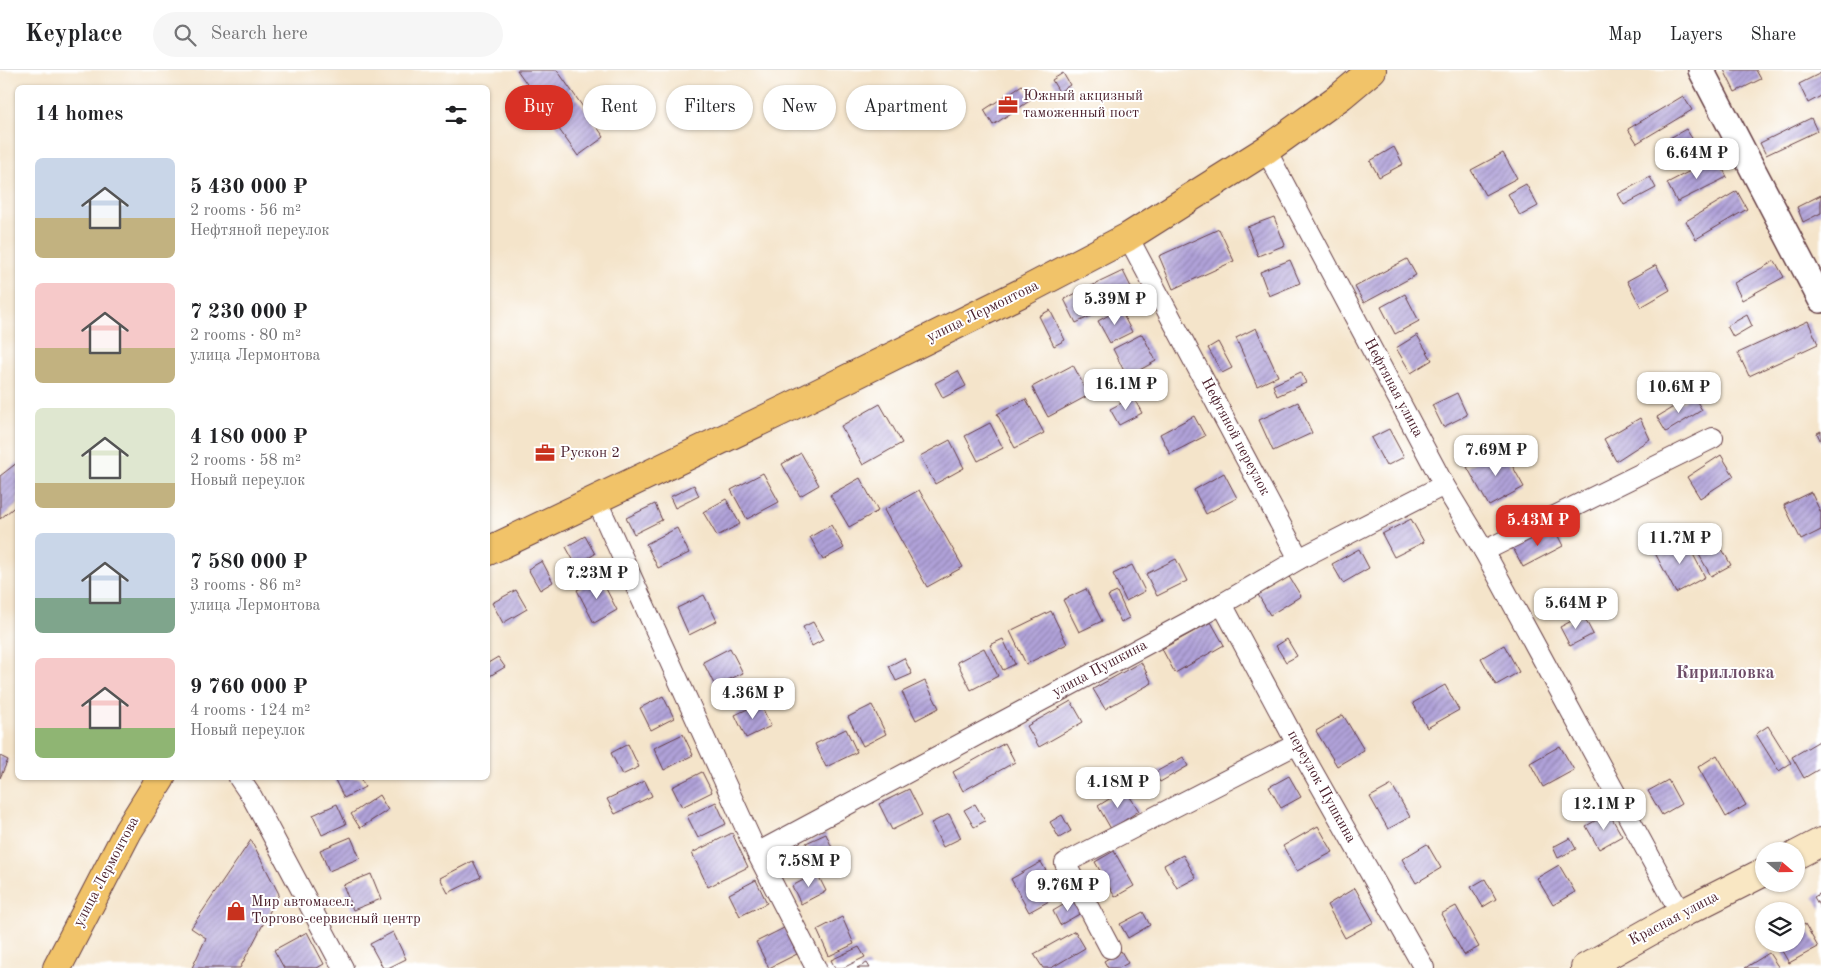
<!DOCTYPE html>
<html lang="en">
<head>
<meta charset="utf-8">
<style>
  body { margin:0; font-family:"Old Standard TT",serif; background:#f6f6f6; color:#202124; height:100vh; display:flex; flex-direction:column; font-size:19px; white-space:nowrap }
  * { box-sizing:border-box; margin:0 }
  p { font-size:16px; color:#757577 }
  .icon { flex:none; width:28px; height:28px; fill:none; stroke:currentColor; stroke-width:2; stroke-linecap:round; stroke-linejoin:round }
  .map { position:relative; flex:1; overflow:hidden }
  .panel { position:absolute; left:15px; top:15px; width:475px; height:695px; display:flex; flex-direction:column; background:#fff; border-radius:8px; box-shadow:0 1px 4px #0004 }
  .panel>* { flex:none }
  .hud { position:absolute; left:505px; top:15px; width:475px; height:45px; display:flex; gap:10px }
  .needle { width:32px; rotate:110deg }
  .fabs { position:absolute; left:1755px; top:772px; display:grid; gap:10px }
  .fabs a { display:grid; place-items:center; width:50px; height:50px; border-radius:50%; background:#fff; box-shadow:0 1px 4px #0004; font-size:25px }
  .price { position:absolute; translate:-50% -42px; padding:0 11px; border-radius:10px; background:#fff; color:#222; font-size:16px; line-height:32px; filter:drop-shadow(0 1px 2px #0008) }
  .price::after { content:''; position:absolute; left:50%; top:30px; width:15px; height:11px; margin-left:-8px; background:inherit; clip-path:polygon(0 0,100% 0,50% 100%) }
  .price.current { background:#d93025; color:#fff }
  ul { padding:0; list-style:none }
  li { display:flex; align-items:center; gap:15px; height:125px; padding:0 20px }
  li span { display:grid; place-items:center; flex:none; width:140px; height:100px; border-radius:8px; color:#555 }
  li>.icon { margin-inline-start:auto }
  span .icon { width:60px; height:60px; fill:#fffc; stroke-width:1 }
  li b { font-size:21px }
  h2 { display:flex; justify-content:space-between; align-items:center; height:60px; padding:0 20px; font-size:21px }
  .tag { padding:0 18px; border-radius:22px; background:#fff; box-shadow:0 1px 4px #0004; font-size:18px; line-height:45px }
  .tag.current { background:#d93025; color:#fff }
  header { display:flex; align-items:center; gap:30px; box-sizing:border-box; height:70px; padding:0 25px; background:#fff; border-bottom:1px solid #e0e0e0 }
  header strong { font-size:24px }
  nav { display:flex; gap:28px; margin-inline-start:auto; font-size:18px }
  .search { width:350px; height:45px; background:#f6f6f6; display:flex; align-items:center; gap:12px; box-sizing:border-box; padding:0 18px; border-radius:28px; color:#757577; font-size:19px }
  .map>svg:first-child { display:block }
  .building { fill:url(#building-hatch) }
  .lines { fill:none; stroke-linecap:round; stroke-linejoin:round }
  .minor-casing { stroke:#643d43; stroke-width:22 }
  .tertiary-casing { stroke:#643d43; stroke-width:28 }
  .secondary-casing { stroke:#643d43; stroke-width:30 }
  .primary-casing { stroke:#643d43; stroke-width:30 }
  .minor { stroke:#fff; stroke-width:20 }
  .tertiary { stroke:#fff; stroke-width:25 }
  .secondary { stroke:#f9e7c3; stroke-width:28 }
  .primary { stroke:#f1c369; stroke-width:28 }
  .labels { text-anchor:middle; dominant-baseline:central; stroke-width:4; stroke-linejoin:round; paint-order:stroke }
  .poi-label { font-size:15px; fill:#4a1f2b; stroke:#fff; text-anchor:start }
  .street-label { font-size:15px; fill:#4a1f2b; stroke:#fff }
  .quarter-label { font-size:18px; font-weight:bold; fill:#6e4d68; stroke:#fff }
</style>
</head>
<body>
<header>
<strong>Keyplace</strong>
<div class="search"><svg class="icon" aria-label="search" viewBox="0 0 24 24"><circle cx="10" cy="10" r="6"/><path d="M15 15l6 6"/></svg>Search here</div>
<nav><a>Map</a><a>Layers</a><a>Share</a></nav>
</header>
<div class="map">
<svg width="1821" height="898" viewBox="0 0 1821 898">
  <defs>
    <pattern id="building-hatch" width="6" height="6" patternUnits="userSpaceOnUse" patternTransform="scale(1.25)"><rect width="6" height="6" fill="#b0a2d9"/><path d="M-1 1l2-2M0 6l6-6M5 7l2-2" fill="none" stroke="#9183b0"/></pattern>
  </defs>
  <rect width="100%" height="100%" fill="#fff"/>
  <filter id="ink" filterUnits="userSpaceOnUse"><feTurbulence type="fractalNoise" baseFrequency=".02" numOctaves="2"/><feDisplacementMap in="SourceGraphic" scale="10" xChannelSelector="R" yChannelSelector="G"/><feConvolveMatrix kernelMatrix="1 2 1 2 8 2 1 2 1" color-interpolation-filters="sRGB"/></filter>
  <filter id="wash" filterUnits="userSpaceOnUse"><feTurbulence type="fractalNoise" baseFrequency=".0096" numOctaves="4" result="noise"/><feDisplacementMap in="SourceGraphic" scale="20" xChannelSelector="R" yChannelSelector="G"/><feGaussianBlur stdDeviation="1.12" result="paint"/><feColorMatrix in="noise" values="0 0 0 0 0 0 0 0 0 0 0 0 0 0 0 0 0 1.4 0 .05"/><feComposite in="paint" operator="in"/></filter>
  <g filter="url(#wash)">
    <rect width="100%" height="100%" fill="#f4e4ca"/>
    <g id="blocks">
      <g class="building">
        <path d="M517,0H557L604,67L578,86Z"/>
        <path d="M1724,0H1756L1761,9L1735,22Z"/>
        <path d="M1063,3L1070,15L1059,22L1052,10Z"/>
        <path d="M1821,3V26L1808,33L1799,14Z"/>
        <path d="M1022,15L1031,30L993,55L984,40Z"/>
        <path d="M1683,26L1692,40L1637,73L1628,59Z"/>
        <path d="M1811,48L1817,61L1766,85L1760,73Z"/>
        <path d="M1686,59L1697,76L1678,87L1668,69Z"/>
        <path d="M1394,77L1403,94L1379,107L1370,91Z"/>
        <path d="M1503,83L1517,108L1485,125L1471,100Z"/>
        <path d="M1717,87L1727,107L1677,132L1667,113Z"/>
        <path d="M1650,107L1656,118L1624,135L1618,124Z"/>
        <path d="M1526,114L1538,136L1520,146L1508,124Z"/>
        <path d="M1737,121L1747,139L1696,169L1686,151Z"/>
        <path d="M1821,125V143L1803,152L1797,137Z"/>
        <path d="M1274,147L1285,175L1258,186L1247,157Z"/>
        <path d="M1219,159L1234,191L1173,219L1159,186Z"/>
        <path d="M1407,189L1416,205L1364,233L1355,217Z"/>
        <path d="M1290,190L1300,213L1269,226L1260,202Z"/>
        <path d="M1775,191L1784,207L1742,230L1734,213Z"/>
        <path d="M1656,195L1670,220L1641,237L1627,211Z"/>
        <path d="M1123,201L1135,225L1076,253L1064,229Z"/>
        <path d="M1405,224L1419,251L1395,264L1381,237Z"/>
        <path d="M1120,239L1132,262L1110,273L1098,251Z"/>
        <path d="M1050,240L1065,270L1054,276L1039,246Z"/>
        <path d="M1747,245L1752,256L1733,267L1727,256Z"/>
        <path d="M1808,251L1818,274L1749,306L1738,283Z"/>
        <path d="M1256,258L1278,306L1257,316L1236,268Z"/>
        <path d="M1142,264L1156,291L1127,307L1113,279Z"/>
        <path d="M1417,265L1432,290L1411,303L1396,278Z"/>
        <path d="M1218,272L1232,298L1222,303L1208,278Z"/>
        <path d="M1073,295L1089,325L1048,347L1032,317Z"/>
        <path d="M958,301L966,316L943,328L935,313Z"/>
        <path d="M1301,302L1306,313L1277,326L1273,315Z"/>
        <path d="M1457,323L1467,345L1443,357L1432,335Z"/>
        <path d="M1693,325L1702,340L1666,362L1657,347Z"/>
        <path d="M1133,327L1142,343L1119,355L1110,339Z"/>
        <path d="M1026,329L1044,363L1015,378L997,344Z"/>
        <path d="M1298,332L1312,363L1273,381L1259,350Z"/>
        <path d="M880,334L902,373L863,395L841,356Z"/>
        <path d="M1194,346L1205,366L1170,384L1160,364Z"/>
        <path d="M1640,348L1650,369L1616,391L1604,369Z"/>
        <path d="M990,353L1003,378L978,391L965,366Z"/>
        <path d="M1389,359L1404,387L1386,396L1371,368Z"/>
        <path d="M1821,361V372L1817,363Z"/>
        <path d="M950,370L964,398L935,414L920,386Z"/>
        <path d="M1502,377L1524,417L1489,436L1467,397Z"/>
        <path d="M801,383L819,415L800,426L782,394Z"/>
        <path d="M1721,385L1734,406L1700,428L1687,407Z"/>
        <path d="M18,392V434L0,449V406Z"/>
        <path d="M763,403L779,432L747,449L731,420Z"/>
        <path d="M1224,403L1237,428L1206,444L1194,420Z"/>
        <path d="M860,408L878,441L849,457L830,425Z"/>
        <path d="M694,415L699,426L675,438L670,427Z"/>
        <path d="M919,420L963,497L927,517L884,440Z"/>
        <path d="M1811,422L1821,443V460L1801,470L1784,435Z"/>
        <path d="M726,429L740,454L717,466L703,442Z"/>
        <path d="M655,434L662,450L634,464L626,448Z"/>
        <path d="M1411,449L1424,472L1394,487L1382,464Z"/>
        <path d="M831,455L844,478L823,490L810,467Z"/>
        <path d="M1553,456L1563,476L1523,497L1513,478Z"/>
        <path d="M677,458L689,483L658,498L646,474Z"/>
        <path d="M1713,463L1731,495L1711,506L1693,474Z"/>
        <path d="M585,466L595,484L576,495L566,477Z"/>
        <path d="M1684,467L1705,507L1676,523L1655,483Z"/>
        <path d="M1359,479L1369,498L1343,513L1332,494Z"/>
        <path d="M1176,489L1187,511L1157,526L1146,504Z"/>
        <path d="M542,491L553,512L540,520L528,499Z"/>
        <path d="M1132,495L1145,521L1126,531L1113,504Z"/>
        <path d="M1288,505L1301,526L1270,545L1257,523Z"/>
        <path d="M600,507L617,540L594,553L577,520Z"/>
        <path d="M1086,519L1102,551L1079,562L1063,530Z"/>
        <path d="M516,520L527,539L503,553L492,533Z"/>
        <path d="M1117,522L1129,548L1121,552L1108,526Z"/>
        <path d="M704,525L717,551L689,565L677,538Z"/>
        <path d="M1051,541L1067,574L1026,594L1010,561Z"/>
        <path d="M1583,545L1593,564L1570,576L1560,557Z"/>
        <path d="M813,552L823,570L812,576L803,557Z"/>
        <path d="M1211,552L1224,575L1175,603L1162,579Z"/>
        <path d="M1003,569L1015,594L1003,600L990,575Z"/>
        <path d="M1287,569L1297,586L1286,592L1276,576Z"/>
        <path d="M1504,575L1519,602L1496,615L1481,588Z"/>
        <path d="M730,578L743,603L715,616L703,592Z"/>
        <path d="M984,578L998,606L971,620L957,592Z"/>
        <path d="M498,587L505,597L488,607V593Z"/>
        <path d="M904,588L912,604L896,611L889,596Z"/>
        <path d="M1141,592L1152,613L1105,639L1093,619Z"/>
        <path d="M925,611L939,638L916,650L902,622Z"/>
        <path d="M1445,615L1459,640L1427,658L1413,633Z"/>
        <path d="M663,626L674,648L651,660L640,638Z"/>
        <path d="M1071,631L1083,652L1039,677L1027,656Z"/>
        <path d="M760,633L771,656L746,668L735,645Z"/>
        <path d="M872,635L886,664L863,676L848,647Z"/>
        <path d="M1343,645L1364,680L1337,696L1316,661Z"/>
        <path d="M1768,656L1791,693L1779,701L1756,664Z"/>
        <path d="M846,659L857,682L826,697L815,674Z"/>
        <path d="M683,664L693,685L664,700L654,678Z"/>
        <path d="M1821,670V698L1804,708L1792,687Z"/>
        <path d="M1005,673L1015,692L963,721L953,702Z"/>
        <path d="M628,674L639,697L622,705L611,683Z"/>
        <path d="M1560,676L1574,700L1543,717L1530,693Z"/>
        <path d="M1717,685L1746,735L1726,747L1698,697Z"/>
        <path d="M0,686L8,690L0,708Z"/>
        <path d="M1183,687L1188,696L1160,712L1154,703Z"/>
        <path d="M702,702L712,722L682,737L672,717Z"/>
        <path d="M1289,706L1301,727L1281,738L1269,717Z"/>
        <path d="M334,708H360L365,717L344,728Z"/>
        <path d="M1668,710L1681,734L1662,745L1648,721Z"/>
        <path d="M645,711L652,726L615,744L607,729Z"/>
        <path d="M1392,715L1410,747L1388,759L1370,727Z"/>
        <path d="M909,719L922,745L892,760L879,734Z"/>
        <path d="M1125,719L1139,741L1111,759L1098,736Z"/>
        <path d="M379,725L388,740L360,758L351,744Z"/>
        <path d="M716,732L726,754L698,768L687,746Z"/>
        <path d="M337,734L346,754L322,765L313,745Z"/>
        <path d="M975,734L985,751L974,757L964,740Z"/>
        <path d="M1609,743L1622,766L1599,779L1586,756Z"/>
        <path d="M949,744L961,768L943,777L931,753Z"/>
        <path d="M1062,745L1071,761L1059,768L1050,752Z"/>
        <path d="M1318,756L1333,782L1297,801L1283,776Z"/>
        <path d="M732,763L748,797L708,817L692,783Z"/>
        <path d="M826,764L833,780L814,790L806,773Z"/>
        <path d="M351,767L360,788L329,801L320,780Z"/>
        <path d="M1570,768L1576,779L1558,788L1553,777Z"/>
        <path d="M251,770L279,824L240,898H192L206,868L191,858Z"/>
        <path d="M1427,774L1441,798L1416,813L1402,789Z"/>
        <path d="M1114,781L1134,816L1115,827L1095,792Z"/>
        <path d="M1183,785L1196,808L1177,818L1164,795Z"/>
        <path d="M473,791L481,807L448,823L440,808Z"/>
        <path d="M1041,792L1060,825L1029,842L1011,809Z"/>
        <path d="M1559,795L1575,822L1553,835L1537,808Z"/>
        <path d="M817,803L826,821L801,834L792,816Z"/>
        <path d="M371,804L381,829L353,840L343,815Z"/>
        <path d="M1485,809L1496,829L1483,837L1471,817Z"/>
        <path d="M756,810L767,833L740,846L729,824Z"/>
        <path d="M1355,818L1374,852L1345,868L1327,835Z"/>
        <path d="M1821,823V839L1814,827Z"/>
        <path d="M1075,828L1083,842L1060,855L1053,841Z"/>
        <path d="M1456,836L1479,877L1464,885L1441,844Z"/>
        <path d="M1143,842L1150,855L1128,868L1120,854Z"/>
        <path d="M842,847L854,874L829,886L817,860Z"/>
        <path d="M1805,854L1818,877L1789,893L1778,874H1796V859Z"/>
        <path d="M784,858L797,884L769,898L756,872Z"/>
        <path d="M1075,861L1085,878L1051,898H1043L1034,884Z"/>
        <path d="M307,862L324,894L317,898H284L274,880Z"/>
        <path d="M393,862L406,889L388,898H383L370,874Z"/>
        <path d="M859,877L865,887L843,898H835L831,890Z"/>
        <path d="M1121,881L1128,893L1119,898H1108L1104,891Z"/>
        <path d="M1769,883L1779,898H1745Z"/>
        <path d="M867,893L870,898H857Z"/>
      </g>
    </g>
  </g>
  <g filter="url(#ink)">
    <use href="#blocks" fill-opacity="0" stroke="#643d43" stroke-width="1"/>
    <g class="lines">
      <defs>
        <g id="minor">
          <path d="M1266,80L1444,415L1484,481L1681,844"/>
          <path d="M1128,167L1299,489"/>
          <path d="M596,429L757,783L816,898"/>
          <path d="M1484,481L1713,368"/>
          <path d="M1222,534L1297,674L1424,898"/>
          <path d="M239,708L252,727L343,898"/>
          <path d="M757,783L1222,534L1299,489L1444,415"/>
          <path d="M1110,878L1065,793L1297,674"/>
        </g>
        <path id="tertiary" d="M1701,0L1821,230"/>
        <g id="secondary">
          <path d="M1796,785L1821,772"/>
          <path d="M1585,898L1681,844L1764,802"/>
        </g>
        <g id="primary">
          <path d="M488,481L788,338L1023,222L1128,167L1266,80L1341,26L1372,0"/>
          <path d="M57,898L128,761L161,708"/>
        </g>
      </defs>
      <use href="#minor" class="minor-casing"/>
      <use href="#tertiary" class="tertiary-casing"/>
      <use href="#secondary" class="secondary-casing"/>
      <use href="#primary" class="primary-casing"/>
      <use href="#minor" class="minor"/>
      <use href="#tertiary" class="tertiary"/>
      <use href="#secondary" class="secondary"/>
      <use href="#primary" class="primary"/>
    </g>
  </g>
  <defs>
    <symbol id="office-bare" viewBox="-9 -9 18 18"><path d="M-6-3h4V-5.5h4V-3h4V5H-6ZM-1-4.5V-3h2v-1.5ZM-6 0V1H6V0Z" fill="#c8321e" stroke="#fff" stroke-width="2.5" paint-order="stroke"/></symbol>
    <symbol id="shop-bare" viewBox="-9 -9 18 18"><path d="M-5-2.5h2.3a2.7 3.5 0 0 1 5.4 0H5L5.5 6h-11ZM-1.5-2.5h3a1.5 2.3 0 0 0-3 0Z" fill="#c8321e" stroke="#fff" stroke-width="2.5" paint-order="stroke"/></symbol>
  </defs>
  <g fill-rule="evenodd">
    <use href="#office-bare" x="994" y="21" width="28" height="28"/>
    <use href="#office-bare" x="531" y="369" width="28" height="28"/>
    <use href="#shop-bare" x="222" y="827" width="28" height="28"/>
  </g>
  <g class="labels">
    <g class="poi-label">
      <text x="1023" y="26">Южный акцизный<tspan x="1023" dy="17">таможенный пост</tspan></text>
      <text x="560" y="383">Рускон 2</text>
      <text x="251" y="832">Мир автомасел.<tspan x="251" dy="17">Торгово-сервисный центр</tspan></text>
    </g>
    <g class="street-label">
      <text transform="translate(983 242) rotate(-26)">улица Лермонтова</text>
      <text transform="translate(1393 318) rotate(62)">Нефтяная улица</text>
      <text transform="translate(1235 367) rotate(62)">Нефтяной переулок</text>
      <text transform="translate(1100 599) rotate(-28)">улица Пушкина</text>
      <text transform="translate(1321 717) rotate(61)">переулок Пушкина</text>
      <text transform="translate(107 802) rotate(-62)">улица Лермонтова</text>
      <text transform="translate(1674 849) rotate(-28)">Красная улица</text>
    </g>
    <g class="quarter-label">
      <text x="1725" y="603">Кирилловка</text>
    </g>
  </g>
</svg>
<div class="fabs">
<a><svg class="needle" viewBox="-14 -14 28 28"><path d="M0-13l5 13h-10z" fill="#e53935"/><path d="M0 13l5-13h-10z" fill="#757577"/></svg></a>
<a><svg class="icon" aria-label="layers" viewBox="0 0 24 24"><path d="M12 4l9 5-9 5-9-5zM3 14l9 5 9-5"/></svg></a>
</div>
<b class="price" style="left:1697px;top:110px">6.64M ₽</b>
<b class="price" style="left:1115px;top:256px">5.39M ₽</b>
<b class="price" style="left:1126px;top:341px">16.1M ₽</b>
<b class="price" style="left:1679px;top:344px">10.6M ₽</b>
<b class="price" style="left:1496px;top:407px">7.69M ₽</b>
<b class="price current" style="left:1538px;top:477px">5.43M ₽</b>
<b class="price" style="left:1680px;top:495px">11.7M ₽</b>
<b class="price" style="left:597px;top:530px">7.23M ₽</b>
<b class="price" style="left:1576px;top:560px">5.64M ₽</b>
<b class="price" style="left:753px;top:650px">4.36M ₽</b>
<b class="price" style="left:1118px;top:739px">4.18M ₽</b>
<b class="price" style="left:1604px;top:761px">12.1M ₽</b>
<b class="price" style="left:809px;top:818px">7.58M ₽</b>
<b class="price" style="left:1068px;top:842px">9.76M ₽</b>
<div class="hud">
<a class="tag current">Buy</a>
<a class="tag">Rent</a>
<a class="tag">Filters</a>
<a class="tag">New</a>
<a class="tag">Apartment</a>
</div>
<section class="panel">
<h2>14 homes<svg class="icon" aria-label="filters" viewBox="0 0 24 24"><path d="M4 7h16M4 17h16"/><circle cx="9" cy="7" r="2"/><circle cx="15" cy="17" r="2"/></svg></h2>
<ul>
<li><span style="background:linear-gradient(#c9d6e8 60%,#c2b280 0)"><svg class="icon" aria-label="home" viewBox="0 0 24 24"><path d="M3 11l9-7 9 7M6 9v11h12V9"/></svg></span><div><b>5 430 000 ₽</b><p>2 rooms · 56 m²</p><p>Нефтяной переулок</p></div></li>
<li><span style="background:linear-gradient(#f6c9c9 65%,#c2b280 0)"><svg class="icon" aria-label="home" viewBox="0 0 24 24"><path d="M3 11l9-7 9 7M6 9v11h12V9"/></svg></span><div><b>7 230 000 ₽</b><p>2 rooms · 80 m²</p><p>улица Лермонтова</p></div></li>
<li><span style="background:linear-gradient(#dfe7d0 75%,#c2b280 0)"><svg class="icon" aria-label="home" viewBox="0 0 24 24"><path d="M3 11l9-7 9 7M6 9v11h12V9"/></svg></span><div><b>4 180 000 ₽</b><p>2 rooms · 58 m²</p><p>Новый переулок</p></div></li>
<li><span style="background:linear-gradient(#c9d6e8 65%,#7fa58c 0)"><svg class="icon" aria-label="home" viewBox="0 0 24 24"><path d="M3 11l9-7 9 7M6 9v11h12V9"/></svg></span><div><b>7 580 000 ₽</b><p>3 rooms · 86 m²</p><p>улица Лермонтова</p></div></li>
<li><span style="background:linear-gradient(#f6c9c9 70%,#8fb573 0)"><svg class="icon" aria-label="home" viewBox="0 0 24 24"><path d="M3 11l9-7 9 7M6 9v11h12V9"/></svg></span><div><b>9 760 000 ₽</b><p>4 rooms · 124 m²</p><p>Новый переулок</p></div></li>
</ul>
</section>
</div>
</body>
</html>
